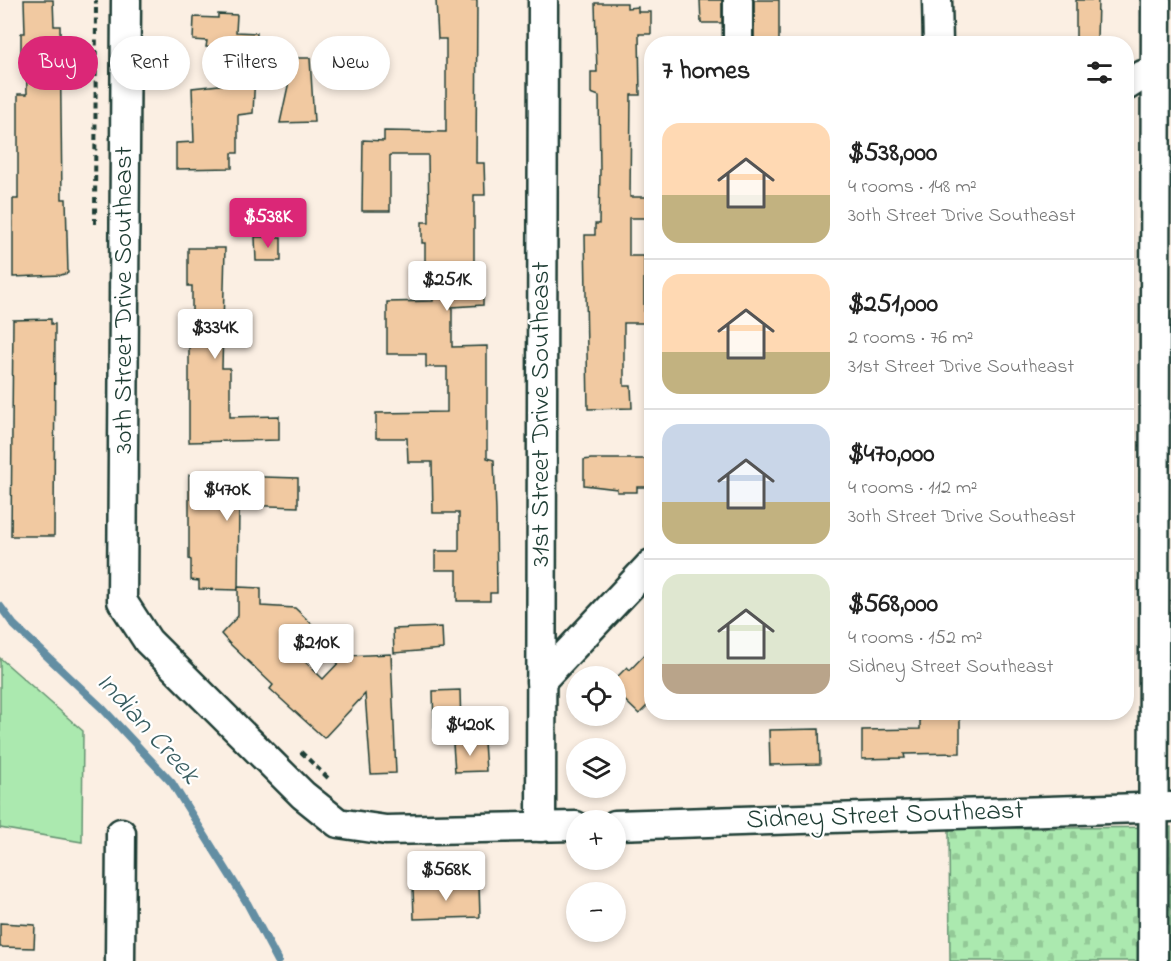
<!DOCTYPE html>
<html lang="en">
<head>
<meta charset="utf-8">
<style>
  body { margin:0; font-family:"Indie Flower",sans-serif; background:#f2f2f2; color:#222; height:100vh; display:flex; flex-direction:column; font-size:22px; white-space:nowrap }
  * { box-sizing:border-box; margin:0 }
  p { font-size:20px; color:#767676 }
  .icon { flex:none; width:33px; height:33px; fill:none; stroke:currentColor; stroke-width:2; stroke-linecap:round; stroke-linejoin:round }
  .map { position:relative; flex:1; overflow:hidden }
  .sheet { position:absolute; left:644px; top:36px; width:490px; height:684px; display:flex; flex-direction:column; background:#fff; border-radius:24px; box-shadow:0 3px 9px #0003 }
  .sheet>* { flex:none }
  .hud { position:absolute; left:18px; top:36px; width:536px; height:54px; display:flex; gap:12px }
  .controls { position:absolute; left:566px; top:666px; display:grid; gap:12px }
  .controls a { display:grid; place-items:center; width:60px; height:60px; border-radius:50%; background:#fff; box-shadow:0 3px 9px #0003; font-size:30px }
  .price { position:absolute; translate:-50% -51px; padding:0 14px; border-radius:6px; background:#fff; color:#222; font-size:20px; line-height:39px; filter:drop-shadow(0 2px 3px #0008) }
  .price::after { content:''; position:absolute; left:50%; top:36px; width:18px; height:14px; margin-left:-9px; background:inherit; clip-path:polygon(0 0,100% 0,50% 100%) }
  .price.selected { background:#db2777; color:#fff }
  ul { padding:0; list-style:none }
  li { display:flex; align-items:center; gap:18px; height:150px; padding:0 18px }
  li+li { border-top:2px solid #e0e0e0 }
  li span { display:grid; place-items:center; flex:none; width:168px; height:120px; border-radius:18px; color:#555 }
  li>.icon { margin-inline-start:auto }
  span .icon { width:72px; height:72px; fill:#fffc; stroke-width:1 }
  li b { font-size:26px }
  h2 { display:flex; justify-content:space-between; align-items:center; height:72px; padding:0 18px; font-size:26px }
  .chip { padding:0 21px; border-radius:27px; background:#fff; box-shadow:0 3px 9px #0003; font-size:21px; line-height:54px }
  .chip.selected { background:#db2777; color:#fff }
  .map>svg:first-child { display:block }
  .cemetery { fill:url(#cemetery-stones); stroke:#659372; stroke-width:1.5 }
  .park { fill:#abe9af; stroke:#659372; stroke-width:1.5 }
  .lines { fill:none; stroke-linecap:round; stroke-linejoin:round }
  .stream { stroke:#638ea3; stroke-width:8 }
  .building { fill:#f1c9a1; stroke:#1f3d34; stroke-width:1.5 }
  .minor-casing { stroke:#1f3d34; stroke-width:33 }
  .path { stroke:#1f3d34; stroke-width:4; stroke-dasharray:6 4.5; stroke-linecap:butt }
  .minor { stroke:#fff; stroke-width:28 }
  .labels { text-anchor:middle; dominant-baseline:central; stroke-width:4.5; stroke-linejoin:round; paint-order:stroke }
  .street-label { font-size:27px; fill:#1f3d34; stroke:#fff }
  .water-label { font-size:28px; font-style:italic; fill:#3b5f62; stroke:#fff }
</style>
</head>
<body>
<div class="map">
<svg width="1171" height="961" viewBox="0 0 1171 961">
  <defs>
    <pattern id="cemetery-stones" width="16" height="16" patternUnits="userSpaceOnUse" patternTransform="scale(1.5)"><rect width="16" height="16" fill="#abe9af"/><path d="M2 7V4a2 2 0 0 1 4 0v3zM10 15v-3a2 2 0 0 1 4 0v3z" fill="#93c997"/></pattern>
  </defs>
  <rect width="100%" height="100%" fill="#fbefe3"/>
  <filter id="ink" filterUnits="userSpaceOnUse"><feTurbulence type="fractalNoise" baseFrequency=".0167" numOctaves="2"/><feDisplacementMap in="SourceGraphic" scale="12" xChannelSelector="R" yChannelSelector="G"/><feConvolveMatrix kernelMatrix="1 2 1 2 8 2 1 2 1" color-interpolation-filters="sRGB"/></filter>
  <g filter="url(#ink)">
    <path class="cemetery" d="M1171,827V961H950L949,829Z"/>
    <path class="park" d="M0,658L83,731L82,842L0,828Z"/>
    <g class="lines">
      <path class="stream" d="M0,606L14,625L103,709L172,783L247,903L278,961"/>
    </g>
    <g class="building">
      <path d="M24,0H53L54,26H60L62,199H66L68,273L61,275L13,277V199H18V94H27L26,52L21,53V33H25Z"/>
      <path d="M436,0H477L476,163H484L485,195H474V286H483V305L452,307V347L487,346V458L494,460L496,511L497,593H490V601H457V570H435V551H459V513H433L432,462H408L407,438H376V413L447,412V367H426V354H387V302L433,301L432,264H425V243H422V222H429L428,155H390V211H362L363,140L384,141V131L446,132V39H438Z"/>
      <path d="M700,0H722V23H701Z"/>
      <rect x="754" y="0" width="25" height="44"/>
      <path d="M1076,0H1098L1097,40H1076Z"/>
      <path d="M595,3H627V8L638,7V12H651V34H639L640,95H631L630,197H651V218H629V256H644V323H624V386H631L632,408L588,409L585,235H595V224H599L600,171L599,96L591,93V72H597Z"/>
      <path d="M218,14L237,15L236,32L257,33L253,113L238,115V153H232V168L176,169V143L194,142L192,88L228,84L229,48L206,47L207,41L193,40L194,17L218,18Z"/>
      <path d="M294,58H310L314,122L280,123Z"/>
      <path d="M255,237H281V261H256Z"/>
      <path d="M188,248H225L222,368H230V417L279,416V440L189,442V335H192V286H188Z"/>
      <path d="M51,319V324H55L54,536H11L13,320Z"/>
      <path d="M591,459H651V487H637V492H617V489L584,485V460Z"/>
      <path d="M189,475L298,478V507L239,505L238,590L199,589V581L191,580V560L189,559Z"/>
      <path d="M238,587L261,588V606L295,608L317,629L295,652L323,679L345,656L391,654L396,773L371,774L365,694L324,738L270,689L273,685L229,643L221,634L238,616Z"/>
      <path d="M442,627L443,649L394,653L393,629Z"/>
      <path d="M651,648V702L639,714L615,691V679L627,667L630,670Z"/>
      <path d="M460,690L461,726L434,727L433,691Z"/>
      <path d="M960,714V753L904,754L905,758L862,759V730L920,729V715Z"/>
      <path d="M819,729L820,764L770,765L769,730Z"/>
      <path d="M484,742L486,771L455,772L453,744Z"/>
      <path d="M479,885L480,917L414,919L413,887Z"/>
      <path d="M0,923L35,925L34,948L0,947Z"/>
    </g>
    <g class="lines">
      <defs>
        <g id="minor">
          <path d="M126,0L122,601L148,641L303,795L338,823L386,830L576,826"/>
          <path d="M937,0L938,44"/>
          <path d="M738,44V0"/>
          <path d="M1126,86L1143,75L1155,71"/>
          <path d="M541,681L651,564"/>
          <path d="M615,825L1171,807"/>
          <path d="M541,827L543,0"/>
          <path d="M120,961L121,833"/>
          <path d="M1153,961L1156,0"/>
        </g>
      </defs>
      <use href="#minor" class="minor-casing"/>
      <g class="path">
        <path d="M95,224L96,0"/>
        <path d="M301,752L330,780"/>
      </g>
      <use href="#minor" class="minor"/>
    </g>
  </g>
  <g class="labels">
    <g class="street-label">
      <text transform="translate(124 300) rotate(-90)">30th Street Drive Southeast</text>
      <text transform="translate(541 414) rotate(-90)">31st Street Drive Southeast</text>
      <text transform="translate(885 816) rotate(-2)">Sidney Street Southeast</text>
    </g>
    <g class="water-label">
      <text transform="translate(147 729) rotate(48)">Indian Creek</text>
    </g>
  </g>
</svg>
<div class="controls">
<a><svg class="icon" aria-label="locate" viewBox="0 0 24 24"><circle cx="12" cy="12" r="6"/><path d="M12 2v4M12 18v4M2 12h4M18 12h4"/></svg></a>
<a><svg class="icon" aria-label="layers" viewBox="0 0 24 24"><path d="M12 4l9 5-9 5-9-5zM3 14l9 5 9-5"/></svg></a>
<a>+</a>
<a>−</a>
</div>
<b class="price selected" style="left:268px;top:249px">$538K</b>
<b class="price" style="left:447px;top:312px">$251K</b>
<b class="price" style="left:215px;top:360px">$334K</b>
<b class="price" style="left:227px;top:522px">$470K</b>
<b class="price" style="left:316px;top:675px">$210K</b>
<b class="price" style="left:470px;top:757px">$420K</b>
<b class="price" style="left:446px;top:902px">$568K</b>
<div class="hud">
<a class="chip selected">Buy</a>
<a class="chip">Rent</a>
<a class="chip">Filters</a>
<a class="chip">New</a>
</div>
<section class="sheet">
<h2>7 homes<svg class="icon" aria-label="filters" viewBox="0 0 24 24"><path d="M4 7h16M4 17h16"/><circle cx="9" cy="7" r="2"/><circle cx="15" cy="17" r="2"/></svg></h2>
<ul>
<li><span style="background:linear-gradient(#ffd9b3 60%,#c2b280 0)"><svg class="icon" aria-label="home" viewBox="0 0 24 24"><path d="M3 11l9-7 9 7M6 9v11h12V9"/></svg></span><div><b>$538,000</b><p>4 rooms · 148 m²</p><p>30th Street Drive Southeast</p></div></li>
<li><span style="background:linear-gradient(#ffd9b3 65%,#c2b280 0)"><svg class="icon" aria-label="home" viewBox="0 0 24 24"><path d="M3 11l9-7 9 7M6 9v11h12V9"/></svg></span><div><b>$251,000</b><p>2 rooms · 76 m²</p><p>31st Street Drive Southeast</p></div></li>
<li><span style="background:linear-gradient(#c9d6e8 65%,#c2b280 0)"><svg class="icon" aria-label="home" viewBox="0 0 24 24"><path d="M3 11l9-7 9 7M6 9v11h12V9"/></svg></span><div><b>$470,000</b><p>4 rooms · 112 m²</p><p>30th Street Drive Southeast</p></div></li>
<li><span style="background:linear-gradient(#dfe7d0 75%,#b9a48a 0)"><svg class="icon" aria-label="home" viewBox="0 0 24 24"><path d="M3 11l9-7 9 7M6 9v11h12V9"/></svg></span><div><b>$568,000</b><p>4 rooms · 152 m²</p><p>Sidney Street Southeast</p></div></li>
</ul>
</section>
</div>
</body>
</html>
